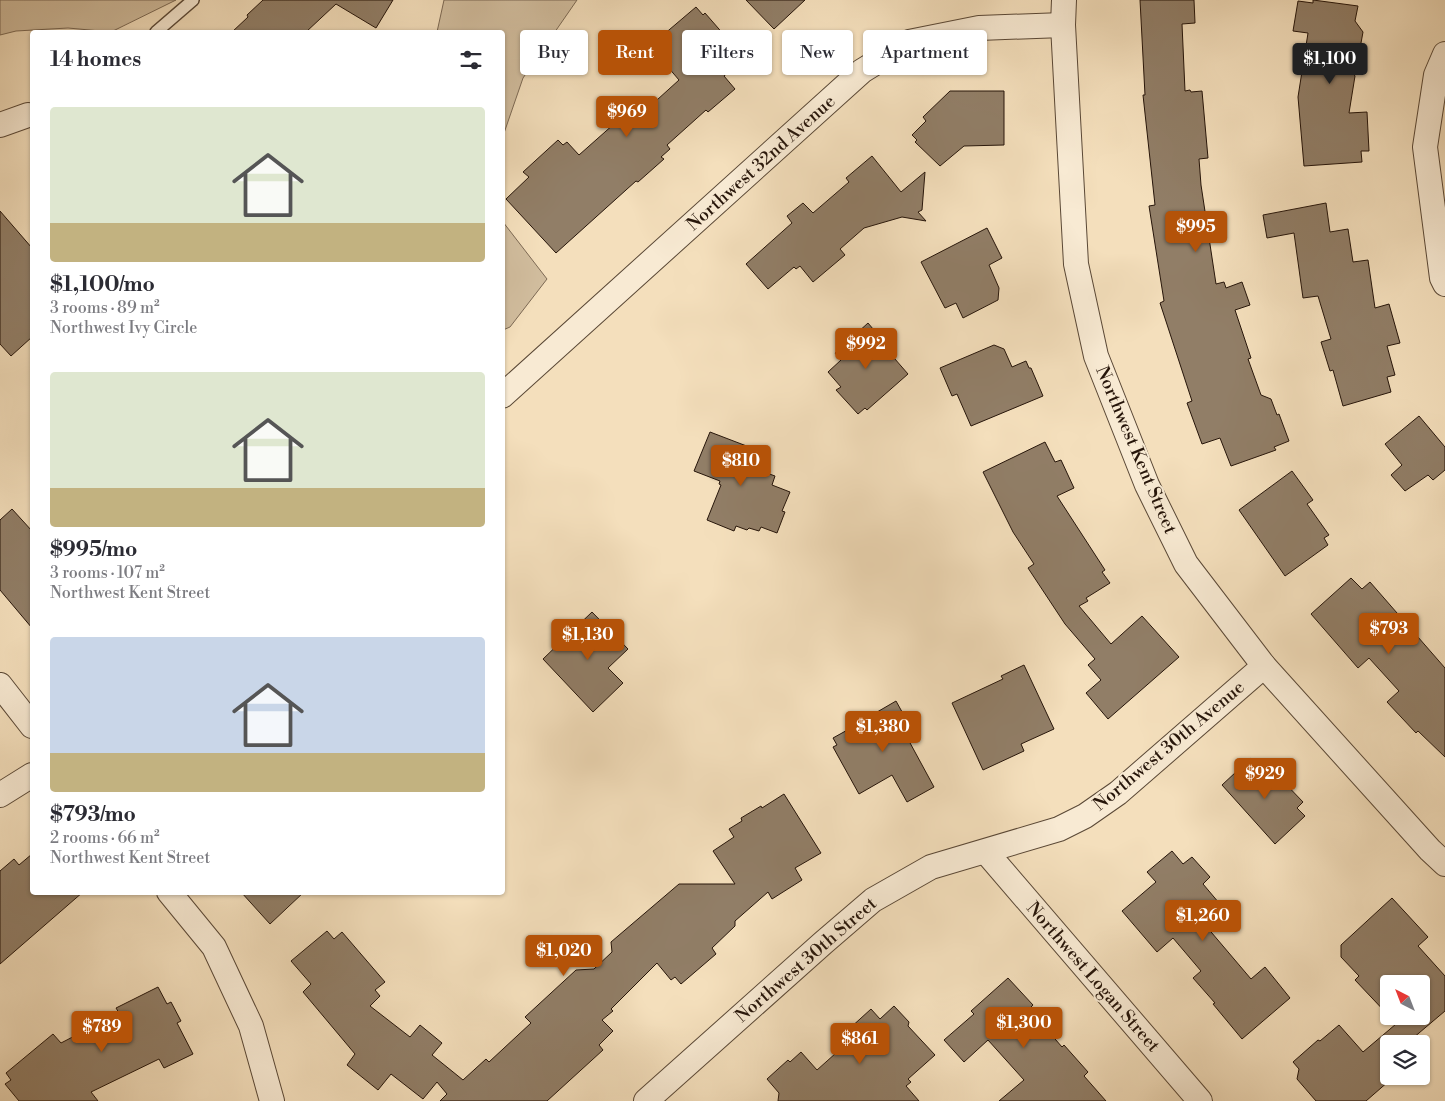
<!DOCTYPE html>
<html lang="en">
<head>
<meta charset="utf-8">
<style>
  body { margin:0; font-family:"Libre Bodoni",serif; background:#f7f7f7; color:#2b2b33; height:100vh; display:flex; flex-direction:column; font-size:19px; white-space:nowrap }
  * { box-sizing:border-box; margin:0 }
  p { font-size:16px; color:#7c7c81 }
  .icon { flex:none; width:28px; height:28px; fill:none; stroke:currentColor; stroke-width:2; stroke-linecap:round; stroke-linejoin:round }
  .map { position:relative; flex:1; overflow:hidden }
  .drawer { position:absolute; left:30px; top:30px; width:475px; height:865px; display:flex; flex-direction:column; background:#fff; border-radius:5px; box-shadow:0 1px 4px #0004 }
  .drawer>* { flex:none }
  .hud { position:absolute; left:520px; top:30px; width:475px; height:45px; display:flex; gap:10px }
  .needle { width:32px; rotate:318deg }
  .fabs { position:absolute; left:1380px; top:975px; display:grid; gap:10px }
  .fabs a { display:grid; place-items:center; width:50px; height:50px; border-radius:5px; background:#fff; box-shadow:0 1px 4px #0004; font-size:25px }
  .price { position:absolute; translate:-50% -42px; padding:0 11px; border-radius:5px; background:#b45309; color:#fff; font-size:16px; line-height:32px; filter:drop-shadow(0 1px 2px #0008) }
  .price::after { content:''; position:absolute; left:50%; top:30px; width:15px; height:11px; margin-left:-8px; background:inherit; clip-path:polygon(0 0,100% 0,50% 100%) }
  .price.on { background:#222; color:#fff }
  ul { padding:0; list-style:none }
  li { display:grid; align-content:center; gap:10px; height:265px; padding:0 20px }
  li span { display:grid; place-items:center; height:155px; border-radius:5px; color:#555 }
  li>.icon { margin-inline-start:auto }
  span .icon { width:90px; height:90px; fill:#fffc; stroke-width:1 }
  li b { font-size:21px }
  h2 { display:flex; justify-content:space-between; align-items:center; height:60px; padding:0 20px; font-size:21px }
  .tag { padding:0 18px; border-radius:5px; background:#fff; box-shadow:0 1px 4px #0004; font-size:18px; line-height:45px }
  .tag.on { background:#b45309; color:#fff }
  .map>svg:first-child { display:block }
  .green { fill:#d1bd9e; stroke:#7c6954 }
  .building { fill:#917e67; stroke:#26150a }
  .lines { fill:none; stroke-linecap:round; stroke-linejoin:round }
  .lane-casing { stroke:#5a4836; stroke-width:14 }
  .street-casing { stroke:#5a4836; stroke-width:26 }
  .lane { stroke:#f8ead3; stroke-width:11 }
  .street { stroke:#f8ead3; stroke-width:24 }
  .labels { text-anchor:middle; dominant-baseline:central; stroke-width:4; stroke-linejoin:round; paint-order:stroke }
  .street-label { font-size:18px; fill:#26150a; stroke:#f8ead3 }
</style>
</head>
<body>
<div class="map">
<svg width="1445" height="1101" viewBox="0 0 1445 1101">
  <rect width="100%" height="100%" fill="#f4dfbc"/>
  <filter id="stains"><feTurbulence type="fractalNoise" baseFrequency=".004" numOctaves="4"/><feColorMatrix values="0 0 0 0 .2 0 0 0 0 .09 0 0 0 0 .02 0 0 0 .5 -.17"/></filter>
  <radialGradient id="worn" r=".72"><stop offset=".6" stop-color="#630" stop-opacity="0"/><stop offset="1" stop-color="#630" stop-opacity=".3"/></radialGradient>
  <g class="green">
    <path d="M0,0H176L111,32L68,28L16,31L0,35Z"/>
    <path d="M444,0H577L523,78L503,136L502,32H437Z"/>
    <path d="M503,222L547,279L510,327L503,330Z"/>
  </g>
  <g class="building">
    <path d="M263,0H393L376,28L336,4L306,32H232L248,17L247,15Z"/>
    <path d="M746,0H805L774,29Z"/>
    <path d="M1140,0H1194L1195,23L1182,24L1185,91L1190,90L1191,92L1202,91L1208,158L1199,159L1201,185L1216,284L1224,282L1226,288L1242,282L1250,305L1235,310L1251,358L1248,359L1261,395L1271,399L1277,415L1279,414L1289,441L1274,447L1276,450L1231,466L1220,438L1202,444L1187,403L1192,401L1160,303L1164,301L1149,206L1155,205L1143,95H1145Z"/>
    <path d="M1313,0L1358,6L1355,21L1363,32L1361,43L1355,48L1351,70L1355,76L1349,113L1367,112L1369,151H1361L1362,162L1304,166L1298,97L1308,33L1293,31L1298,1L1313,3Z"/>
    <path d="M696,7L703,15L705,13L732,44L725,50L738,64L724,76L735,89L708,112L706,110L667,145L670,149L661,157L664,159L638,182L636,181L556,253L506,199L529,177L523,172L558,140L563,145L567,142L579,155L632,108L647,109L679,80L656,53L662,48L656,41Z"/>
    <path d="M950,91H1004V145L964,146L940,166L915,142L917,140L912,135L926,121L923,117Z"/>
    <path d="M872,156L901,192L925,172L922,210L918,212L926,221L902,217L864,228L840,249L845,255L813,282L800,266L796,269L794,267L768,289L746,264L792,223L787,216L803,203L813,213L849,182L846,178Z"/>
    <path d="M1326,203L1330,232L1348,229L1353,262L1368,260L1375,308L1389,304L1400,343L1387,346L1395,375L1387,377L1391,392L1343,406L1333,370L1330,371L1321,342L1331,339L1318,296L1303,298L1294,233L1267,238L1263,215Z"/>
    <path d="M0,211L32,248V337L11,356L0,344Z"/>
    <path d="M987,228L1002,258L989,265L999,288L998,300L963,318L956,303L945,308L921,262Z"/>
    <path d="M868,323L890,349L888,351L908,374L867,410L865,408L858,414L836,390L841,387L828,372L841,360L835,353Z"/>
    <path d="M994,345L1004,349L1012,367L1026,361L1029,368H1031L1043,396L971,426L957,394L952,396L940,368Z"/>
    <path d="M1419,416L1445,447V470L1433,480L1428,475L1405,491L1391,475L1402,465L1385,444Z"/>
    <path d="M710,432L757,450L754,459L767,465L764,472L775,476L772,485L790,492L782,511L785,512L777,533L761,527L759,531L749,528L747,530L736,526L734,531L707,520L721,485L719,484L720,481L694,471Z"/>
    <path d="M1045,442L1055,462L1061,460L1074,488L1057,496L1105,570L1102,572L1110,583L1086,598L1088,601L1079,606L1111,644L1142,616L1179,657L1108,719L1086,693L1101,680L1088,665L1095,659L1065,624L1028,568L1034,564L1013,532L983,472Z"/>
    <path d="M1292,471L1313,500L1307,504L1329,535L1324,538L1328,545L1285,576L1239,510Z"/>
    <path d="M12,509L32,531V628L0,590V520Z"/>
    <path d="M1351,578L1362,589L1370,582L1445,668V757L1418,731L1416,733L1387,702L1399,691L1369,658L1358,668L1311,614Z"/>
    <path d="M592,612L628,649L608,668L623,683L593,712L543,659Z"/>
    <path d="M1024,665L1054,729L1021,744L1024,751L983,770L952,703L1003,679L1001,676Z"/>
    <path d="M896,701L916,737L909,741L934,787L907,802L892,775L859,794L833,747L837,745L833,738L860,723V722Z"/>
    <path d="M1251,758L1275,783L1280,778L1303,802L1297,808L1305,816L1275,844L1222,785Z"/>
    <path d="M784,794L821,853L795,868L802,880L772,899L768,892L735,921V926L712,948L716,954L681,984L675,977L671,980L657,963L611,1009L613,1011L602,1020L613,1031L599,1045L603,1050L547,1101H440L447,1094L437,1082L423,1099L391,1074L378,1090L347,1065L355,1054L303,992L311,984L291,961L327,931L334,939L342,932L385,982L375,990L380,996L370,1006L410,1037L420,1025L442,1043L432,1055L463,1080L486,1059L489,1062L531,1023L525,1017L576,970L594,969L612,952L611,942L679,884H735L713,851L734,837L729,829L742,821L741,818L761,806L762,808Z"/>
    <path d="M1172,851L1183,864L1192,857L1210,877L1203,884L1225,910L1206,926L1251,979L1265,967L1290,998L1242,1039L1213,1004L1215,1003L1193,978L1201,971L1173,938L1157,952L1122,911L1156,882L1147,872Z"/>
    <path d="M32,854V892H83L0,964V871L14,859L19,865Z"/>
    <path d="M241,892H304L270,924Z"/>
    <path d="M1392,898L1428,937L1418,946L1445,976V1011L1406,1044H1389V1081L1366,1101H1316L1297,1079L1299,1069L1293,1062L1318,1040L1320,1041L1339,1025L1363,1052L1396,1024L1389,1016H1421V984H1389V1016L1355,980L1359,976L1341,957V945Z"/>
    <path d="M1008,978L1033,1005L1029,1009L1062,1047L1064,1045L1088,1072L1084,1076L1106,1101H999L1024,1080L988,1040L964,1062L944,1040L974,1014L971,1011Z"/>
    <path d="M158,987L167,1004L171,1002L181,1021L177,1023L193,1054L164,1068L159,1059L91,1092L98,1101H19L5,1084L11,1080L6,1073L53,1034L61,1043L119,1013L116,1008Z"/>
    <path d="M894,1006L909,1022L908,1026L935,1055L908,1079L911,1082L906,1086L919,1101H778L779,1093L767,1079L788,1060L790,1062L801,1052L817,1070L855,1036L849,1029L871,1009L880,1019Z"/>
  </g>
  <g class="lines">
    <defs>
      <path id="lane" d="M156,32L193,0"/>
      <g id="street">
        <path d="M1064,0L1063,25L1068,118L1076,264L1096,356L1147,485L1186,564L1264,666L1430,850L1445,864"/>
        <path d="M1445,54L1436,75L1425,147L1442,278L1445,284"/>
        <path d="M0,125L28,115"/>
        <path d="M502,396L862,71L909,42L979,28L1063,25"/>
        <path d="M0,685L32,726"/>
        <path d="M0,795L32,775"/>
        <path d="M986,852L1200,1101"/>
        <path d="M169,892L214,947L251,1026L272,1101"/>
        <path d="M646,1101L823,943L873,900L931,867L1059,829L1085,816L1118,793L1264,666"/>
      </g>
    </defs>
    <use href="#lane" class="lane-casing"/>
    <use href="#street" class="street-casing"/>
    <use href="#lane" class="lane"/>
    <use href="#street" class="street"/>
  </g>
  <g class="labels">
    <g class="street-label">
      <text transform="translate(761 163) rotate(-42)">Northwest 32nd Avenue</text>
      <text transform="translate(1136 450) rotate(67)">Northwest Kent Street</text>
      <text transform="translate(1169 746) rotate(-40)">Northwest 30th Avenue</text>
      <text transform="translate(806 960) rotate(-41)">Northwest 30th Street</text>
      <text transform="translate(1093 977) rotate(49)">Northwest Logan Street</text>
    </g>
  </g>
  <rect width="100%" height="100%" filter="url(#stains)"/>
  <rect width="100%" height="100%" fill="url(#worn)"/>
</svg>
<div class="fabs">
<a><svg class="needle" viewBox="-14 -14 28 28"><path d="M0-13l5 13h-10z" fill="#e53935"/><path d="M0 13l5-13h-10z" fill="#7c7c81"/></svg></a>
<a><svg class="icon" aria-label="layers" viewBox="0 0 24 24"><path d="M12 4l9 5-9 5-9-5zM3 14l9 5 9-5"/></svg></a>
</div>
<b class="price on" style="left:1330px;top:85px">$1,100</b>
<b class="price" style="left:627px;top:138px">$969</b>
<b class="price" style="left:1196px;top:253px">$995</b>
<b class="price" style="left:866px;top:370px">$992</b>
<b class="price" style="left:741px;top:487px">$810</b>
<b class="price" style="left:1389px;top:655px">$793</b>
<b class="price" style="left:588px;top:661px">$1,130</b>
<b class="price" style="left:883px;top:753px">$1,380</b>
<b class="price" style="left:1265px;top:800px">$929</b>
<b class="price" style="left:1203px;top:942px">$1,260</b>
<b class="price" style="left:564px;top:977px">$1,020</b>
<b class="price" style="left:1024px;top:1049px">$1,300</b>
<b class="price" style="left:102px;top:1053px">$789</b>
<b class="price" style="left:860px;top:1065px">$861</b>
<div class="hud">
<a class="tag">Buy</a>
<a class="tag on">Rent</a>
<a class="tag">Filters</a>
<a class="tag">New</a>
<a class="tag">Apartment</a>
</div>
<section class="drawer">
<h2>14 homes<svg class="icon" aria-label="filters" viewBox="0 0 24 24"><path d="M4 7h16M4 17h16"/><circle cx="9" cy="7" r="2"/><circle cx="15" cy="17" r="2"/></svg></h2>
<ul>
<li><span style="background:linear-gradient(#dfe7d0 75%,#c2b280 0)"><svg class="icon" aria-label="home" viewBox="0 0 24 24"><path d="M3 11l9-7 9 7M6 9v11h12V9"/></svg></span><div><b>$1,100/mo</b><p>3 rooms · 89 m²</p><p>Northwest Ivy Circle</p></div></li>
<li><span style="background:linear-gradient(#dfe7d0 75%,#c2b280 0)"><svg class="icon" aria-label="home" viewBox="0 0 24 24"><path d="M3 11l9-7 9 7M6 9v11h12V9"/></svg></span><div><b>$995/mo</b><p>3 rooms · 107 m²</p><p>Northwest Kent Street</p></div></li>
<li><span style="background:linear-gradient(#c9d6e8 75%,#c2b280 0)"><svg class="icon" aria-label="home" viewBox="0 0 24 24"><path d="M3 11l9-7 9 7M6 9v11h12V9"/></svg></span><div><b>$793/mo</b><p>2 rooms · 66 m²</p><p>Northwest Kent Street</p></div></li>
</ul>
</section>
</div>
</body>
</html>
